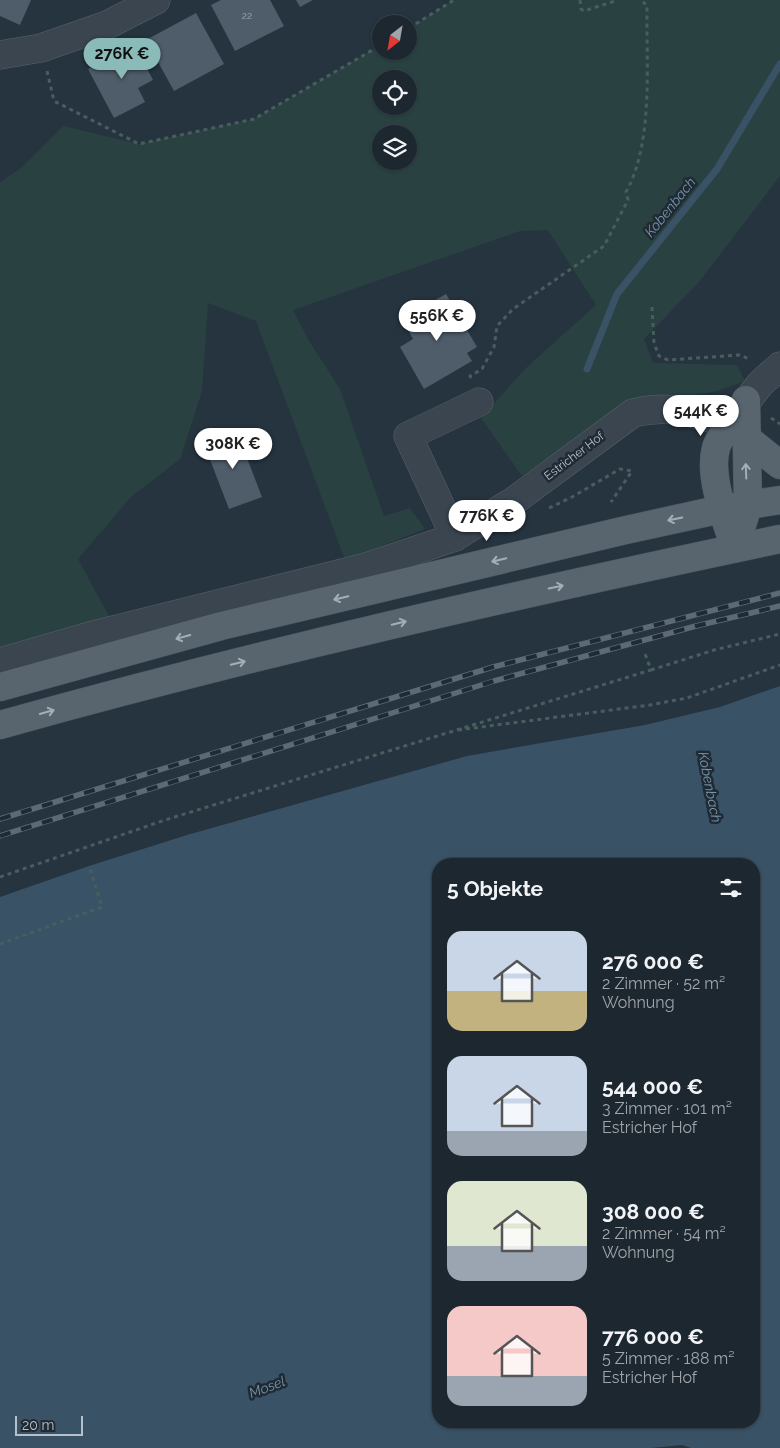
<!DOCTYPE html>
<html lang="de">
<head>
<meta charset="utf-8">
<style>
  body { margin:0; font-family:Raleway,sans-serif; background:#252f37; color:#f1f3f6; height:100vh; display:flex; flex-direction:column; font-size:19px; white-space:nowrap }
  * { box-sizing:border-box; margin:0 }
  p { font-size:16px; color:#a0a5aa }
  .icon { flex:none; width:28px; height:28px; fill:none; stroke:currentColor; stroke-width:2; stroke-linecap:round; stroke-linejoin:round }
  .map { position:relative; flex:1; overflow:hidden }
  .sheet { position:absolute; left:432px; top:858px; width:328px; height:570px; display:flex; flex-direction:column; background:#1c272f; border-radius:20px; box-shadow:0 1px 4px #0004,0 0 0 1px #3a444b }
  .sheet>* { flex:none }
  .needle { width:32px; rotate:211deg }
  .controls { position:absolute; left:372px; top:15px; display:grid; gap:10px }
  .controls a { display:grid; place-items:center; width:45px; height:45px; border-radius:50%; background:#1c272f; box-shadow:0 1px 4px #0004,0 0 0 1px #3a444b; font-size:25px }
  .scale { position:absolute; left:15px; bottom:12px; width:68px; box-sizing:border-box; padding-left:5px; border:2px solid #b6c0ca; border-top:0; font-size:14px; line-height:18px; white-space:nowrap; color:#b6c0ca; -webkit-text-stroke:4px #1f2a34; paint-order:stroke }
  .price { position:absolute; translate:-50% -42px; padding:0 11px; border-radius:18px; background:#fff; color:#222; font-size:16px; line-height:32px; filter:drop-shadow(0 1px 2px #0008) }
  .price::after { content:''; position:absolute; left:50%; top:30px; width:15px; height:11px; margin-left:-8px; background:inherit; clip-path:polygon(0 0,100% 0,50% 100%) }
  .price.current { background:#8bbbb9; color:#111 }
  ul { padding:0; list-style:none }
  li { display:flex; align-items:center; gap:15px; height:125px; padding:0 15px }
  li span { display:grid; place-items:center; flex:none; width:140px; height:100px; border-radius:15px; color:#555 }
  li>.icon { margin-inline-start:auto }
  span .icon { width:60px; height:60px; fill:#fffc; stroke-width:1 }
  li b { font-size:21px }
  h2 { display:flex; justify-content:space-between; align-items:center; height:60px; padding:0 15px; font-size:21px }
  .map>svg:first-child { display:block }
  .green { fill:#294241; fill-rule:evenodd }
  .water { fill:#3a5266; fill-rule:evenodd }
  .lines { fill:none; stroke-linecap:round; stroke-linejoin:round }
  .stream { stroke:#3a5266; stroke-width:7 }
  .building { fill:#4f5d6a }
  .minor-casing { stroke:#58636d; stroke-width:29 }
  .major-casing { stroke:#46515b; stroke-width:29 }
  .path { stroke:#485e5e; stroke-width:3; stroke-dasharray:4 4; stroke-linecap:butt }
  .minor { stroke:#3a454f; stroke-width:28 }
  .major { stroke:#58656f; stroke-width:28 }
  .rail-casing { stroke:#5c6a76; stroke-width:5.5 }
  .rail { stroke:#1f2a34; stroke-width:4; stroke-dasharray:11; stroke-linecap:butt }
  .oneway { stroke:#a3aeb8 }
  .labels { text-anchor:middle; dominant-baseline:central; stroke-width:5; stroke-linejoin:round; paint-order:stroke }
  .number-label { font-size:10px; fill:#9ca7b2 }
  .street-label { font-size:12px; fill:#b6c0ca; stroke:#1f2a34 }
  .water-label { font-size:14px; font-style:italic; fill:#7795ac; stroke:#1f2a34 }
</style>
</head>
<body>
<div class="map">
<svg width="780" height="1448" viewBox="0 0 780 1448">
  <rect width="100%" height="100%" fill="#26343f"/>
  <path class="green" d="M454,0H780V176L699,282L644,339L653,363L737,365L745,381L714,392L629,404L522,476L481,418L526,368L596,305L548,230L520,231L293,310L309,341L340,389L384,516L410,508L425,529L345,560L256,321L208,303L202,391L180,459L131,497L78,559L111,620L0,656V182L20,169L63,126L139,144L254,119L381,45V51H409V28ZM381,79H409V106H381ZM381,134H409V161H381Z"/>
  <path class="water" d="M780,686V1448H691L682,1445L651,1448H0V897L89,866L187,835L467,756L645,725L720,707ZM439,864H754V1421H439Z"/>
  <g class="lines">
    <path class="stream" d="M587,369L617,294L717,169L780,64"/>
  </g>
  <g class="building">
    <path d="M0,0H31L20,25L0,16Z"/>
    <path d="M221,0H270L284,26L235,51L211,5Z"/>
    <path d="M296,0H313L300,7Z"/>
    <path d="M196,13L224,64L174,91L146,40Z"/>
    <path d="M134,44L153,80L138,88L145,102L114,118L88,69Z"/>
    <path d="M446,294L477,347L467,353L472,361L424,389L400,347L413,339L402,319Z"/>
    <path d="M237,432L262,497L229,509L204,444Z"/>
  </g>
  <g class="lines">
    <defs>
      <g id="minor">
        <path d="M0,55L41,48L107,25L156,0"/>
        <path d="M455,537L408,436L479,402"/>
        <path d="M0,662L97,634L366,567L455,537L515,500L633,413C670,404 694,413 729,424L761,383L780,366"/>
      </g>
      <g id="major">
        <path d="M743,522L748,505L746,400"/>
        <path d="M735,548C726,520 708,477 716,448C718,440 725,432 729,424L780,465"/>
        <path d="M0,687L221,626L626,530L722,509L780,500"/>
        <path d="M0,725C258,653 518,594 780,539"/>
      </g>
    </defs>
    <use href="#minor" class="minor-casing"/>
    <use href="#major" class="major-casing"/>
    <g class="path">
      <path d="M580,0L581,9L584,11L618,0"/>
      <path d="M409,28L454,0"/>
      <path d="M47,71L54,101L139,144L254,119L381,45"/>
      <path d="M652,307L654,343L659,356L668,360L740,355L749,359"/>
      <path d="M471,378L470,376L482,369L494,347L497,326L513,309L604,246L628,200L626,192C654,142 646,62 647,5L640,0"/>
      <path d="M771,418L780,424"/>
      <path d="M549,508L572,497L620,469L632,471L611,502"/>
      <path d="M651,670L714,650L780,634"/>
      <path d="M458,730L650,705L687,698L780,665"/>
      <path d="M0,877L165,820L651,670L644,651"/>
      <path d="M0,944L102,907L89,866"/>
    </g>
    <use href="#minor" class="minor"/>
    <use href="#major" class="major"/>
    <defs>
      <g id="rail">
        <path d="M0,819L493,667L780,593"/>
        <path d="M0,836L494,681L696,626L780,606"/>
      </g>
    </defs>
    <use href="#rail" class="rail-casing"/>
    <use href="#rail" class="rail"/>
  </g>
  <defs><path id="oneway-shaft" d="M-6 0H5M1.5-3L5.5 0L1.5 3" fill="none" stroke-width="1.6" stroke-linecap="round" stroke-linejoin="round" transform="scale(1.25)"/></defs>
  <g class="oneway">
    <use href="#oneway-shaft" transform="translate(746 471) rotate(-92)"/>
    <use href="#oneway-shaft" transform="translate(675 519) rotate(168)"/>
    <use href="#oneway-shaft" transform="translate(499 560) rotate(167)"/>
    <use href="#oneway-shaft" transform="translate(556 587) rotate(-12)"/>
    <use href="#oneway-shaft" transform="translate(341 598) rotate(167)"/>
    <use href="#oneway-shaft" transform="translate(399 623) rotate(-14)"/>
    <use href="#oneway-shaft" transform="translate(183 637) rotate(165)"/>
    <use href="#oneway-shaft" transform="translate(238 663) rotate(-14)"/>
    <use href="#oneway-shaft" transform="translate(47 712) rotate(-16)"/>
  </g>
  <g class="labels">
    <g class="number-label">
      <text x="247" y="15">22</text>
    </g>
    <g class="street-label">
      <text transform="translate(574 456) rotate(-37)">Estricher Hof</text>
    </g>
    <g class="water-label">
      <text transform="translate(670 207) rotate(-51)">Kobenbach</text>
      <text transform="translate(710 787) rotate(79)">Kobenbach</text>
      <text transform="translate(267 1387) rotate(-21)">Mosel</text>
    </g>
  </g>
</svg>
<div class="controls">
<a><svg class="needle" viewBox="-14 -14 28 28"><path d="M0-13l5 13h-10z" fill="#e53935"/><path d="M0 13l5-13h-10z" fill="#a0a5aa"/></svg></a>
<a><svg class="icon" aria-label="locate" viewBox="0 0 24 24"><circle cx="12" cy="12" r="6"/><path d="M12 2v4M12 18v4M2 12h4M18 12h4"/></svg></a>
<a><svg class="icon" aria-label="layers" viewBox="0 0 24 24"><path d="M12 4l9 5-9 5-9-5zM3 14l9 5 9-5"/></svg></a>
</div>
<div class="scale">20 m</div>
<b class="price current" style="left:122px;top:80px">276K €</b>
<b class="price" style="left:437px;top:342px">556K €</b>
<b class="price" style="left:701px;top:437px">544K €</b>
<b class="price" style="left:233px;top:470px">308K €</b>
<b class="price" style="left:487px;top:542px">776K €</b>
<section class="sheet">
<h2>5 Objekte<svg class="icon" aria-label="filters" viewBox="0 0 24 24"><path d="M4 7h16M4 17h16"/><circle cx="9" cy="7" r="2"/><circle cx="15" cy="17" r="2"/></svg></h2>
<ul>
<li><span style="background:linear-gradient(#c9d6e8 60%,#c2b280 0)"><svg class="icon" aria-label="home" viewBox="0 0 24 24"><path d="M3 11l9-7 9 7M6 9v11h12V9"/></svg></span><div><b>276 000 €</b><p>2 Zimmer · 52 m²</p><p>Wohnung</p></div></li>
<li><span style="background:linear-gradient(#c9d6e8 75%,#9aa5b1 0)"><svg class="icon" aria-label="home" viewBox="0 0 24 24"><path d="M3 11l9-7 9 7M6 9v11h12V9"/></svg></span><div><b>544 000 €</b><p>3 Zimmer · 101 m²</p><p>Estricher Hof</p></div></li>
<li><span style="background:linear-gradient(#dfe7d0 65%,#9aa5b1 0)"><svg class="icon" aria-label="home" viewBox="0 0 24 24"><path d="M3 11l9-7 9 7M6 9v11h12V9"/></svg></span><div><b>308 000 €</b><p>2 Zimmer · 54 m²</p><p>Wohnung</p></div></li>
<li><span style="background:linear-gradient(#f6c9c9 70%,#9aa5b1 0)"><svg class="icon" aria-label="home" viewBox="0 0 24 24"><path d="M3 11l9-7 9 7M6 9v11h12V9"/></svg></span><div><b>776 000 €</b><p>5 Zimmer · 188 m²</p><p>Estricher Hof</p></div></li>
</ul>
</section>
</div>
</body>
</html>
